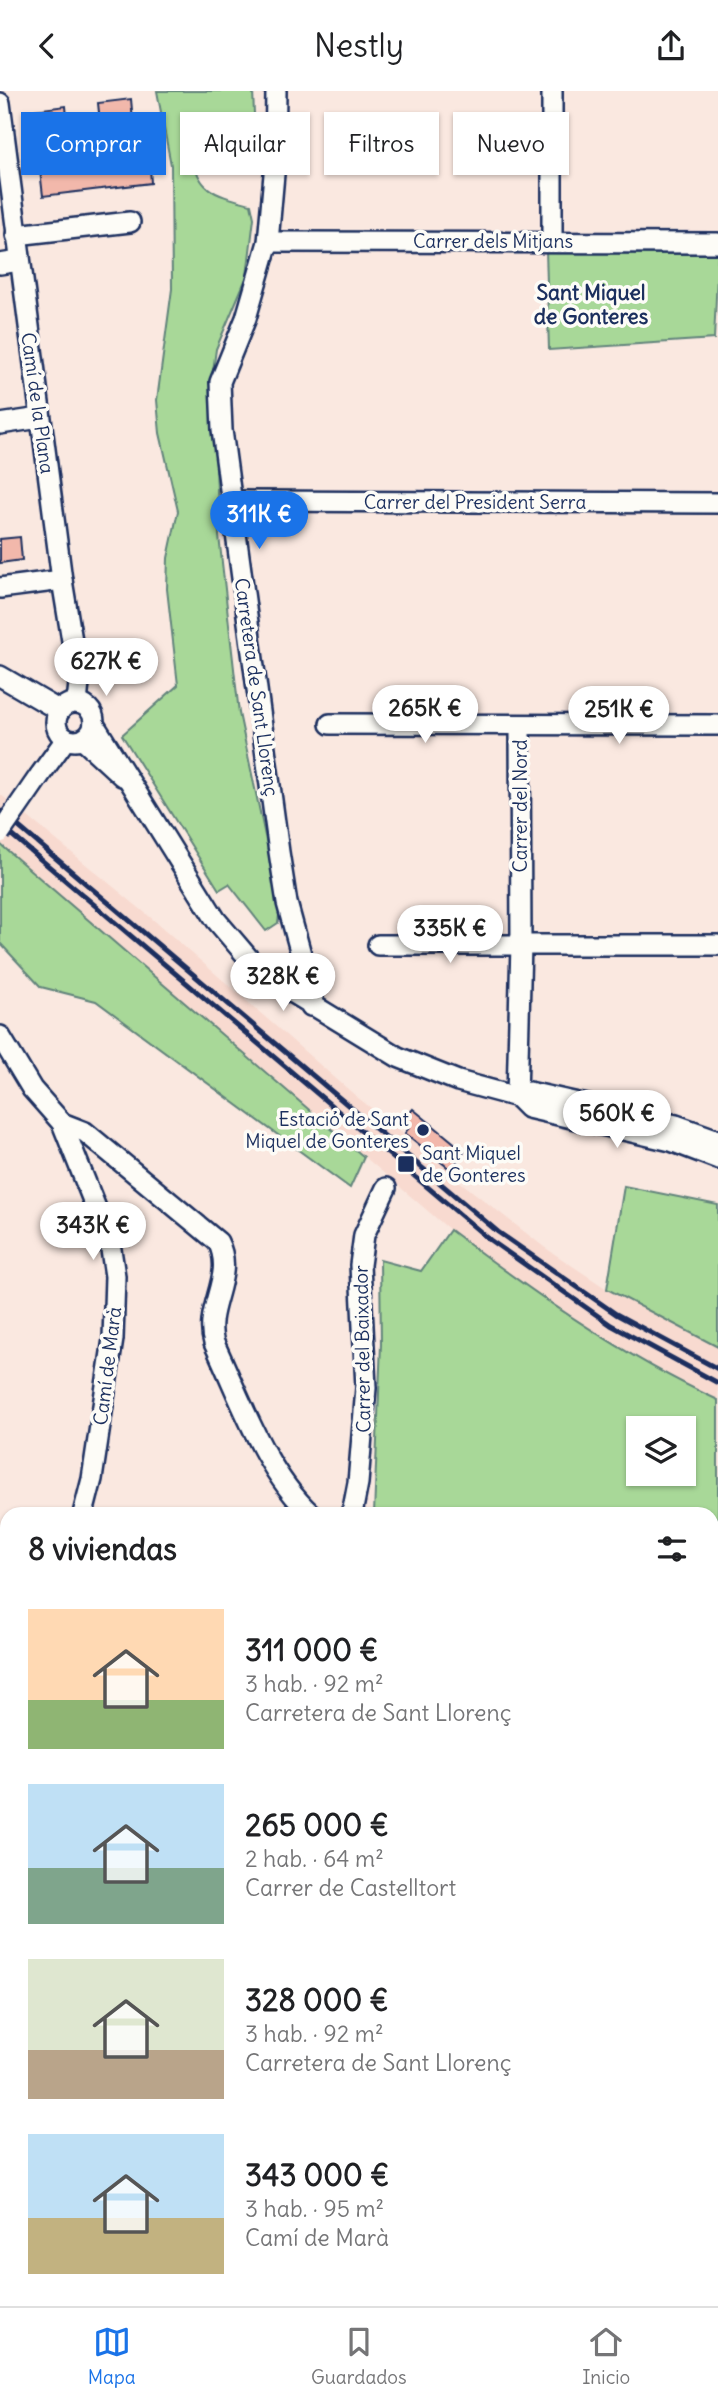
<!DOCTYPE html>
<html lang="es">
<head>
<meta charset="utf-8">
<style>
  body { margin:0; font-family:Delius,sans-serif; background:#f6f6f6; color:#202124; height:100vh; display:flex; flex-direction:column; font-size:26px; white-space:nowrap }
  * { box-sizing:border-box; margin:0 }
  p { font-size:23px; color:#757577 }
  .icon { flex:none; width:38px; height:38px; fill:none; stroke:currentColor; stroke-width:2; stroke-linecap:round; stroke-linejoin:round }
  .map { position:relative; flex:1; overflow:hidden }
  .side { position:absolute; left:0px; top:1416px; width:719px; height:800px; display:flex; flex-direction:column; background:#fff; border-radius:21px 21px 0 0; box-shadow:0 2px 5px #0004 }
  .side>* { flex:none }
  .hud { position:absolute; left:21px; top:21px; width:677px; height:63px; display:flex; gap:14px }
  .fabs { position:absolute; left:626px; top:1325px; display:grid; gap:14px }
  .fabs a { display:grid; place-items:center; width:70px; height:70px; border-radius:0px; background:#fff; box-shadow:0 2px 5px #0004; font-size:35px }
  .price { position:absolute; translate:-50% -60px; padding:0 16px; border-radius:24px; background:#fff; color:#222; font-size:23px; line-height:46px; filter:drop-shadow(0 2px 4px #0008) }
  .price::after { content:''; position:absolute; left:50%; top:42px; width:21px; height:16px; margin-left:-10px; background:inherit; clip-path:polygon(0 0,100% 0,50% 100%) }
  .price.current { background:#1a73e8; color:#fff }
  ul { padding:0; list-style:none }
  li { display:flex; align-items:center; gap:21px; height:175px; padding:0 28px }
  li span { display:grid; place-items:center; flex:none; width:196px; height:140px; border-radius:0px; color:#555 }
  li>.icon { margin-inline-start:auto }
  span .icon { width:84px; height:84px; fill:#fffc; stroke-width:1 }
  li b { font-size:30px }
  h2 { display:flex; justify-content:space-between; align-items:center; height:84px; padding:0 28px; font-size:30px }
  .chip { padding:0 24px; border-radius:0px; background:#fff; box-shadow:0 2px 5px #0004; font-size:24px; line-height:63px }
  .chip.current { background:#1a73e8; color:#fff }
  header { display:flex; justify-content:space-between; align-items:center; height:91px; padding:0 28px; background:#fff; font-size:32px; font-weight:600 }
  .tabs { display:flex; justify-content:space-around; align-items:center; height:98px; border-top:2px solid #e0e0e0; background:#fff; font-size:19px; color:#757577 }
  .tabs a { display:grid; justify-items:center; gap:4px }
  .tabs .current { color:#1a73e8 }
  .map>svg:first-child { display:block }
  .built { fill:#f8dad0 }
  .green { fill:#a8d898; stroke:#62847b; stroke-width:2; fill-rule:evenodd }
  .building { fill:#f2b8ab; stroke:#1b2f5e; stroke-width:2 }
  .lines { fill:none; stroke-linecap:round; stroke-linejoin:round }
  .street-casing { stroke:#1b2f5e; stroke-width:24 }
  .street { stroke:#fdfcf7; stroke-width:19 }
  .rail { stroke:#1b2f5e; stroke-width:5 }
  .street-bridge-casing { stroke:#1b2f5e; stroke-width:24; stroke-linecap:butt }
  .street-bridge { stroke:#fdfcf7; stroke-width:19 }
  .poi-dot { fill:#1b2f5e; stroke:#fdfcf7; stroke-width:2.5 }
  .labels { text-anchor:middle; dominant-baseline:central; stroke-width:7; stroke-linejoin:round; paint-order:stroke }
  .street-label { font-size:19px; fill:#1b2f5e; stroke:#fdfcf7 }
  .poi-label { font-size:19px; fill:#1b2f5e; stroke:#fdfcf7; text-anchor:end }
  .neighbourhood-label { font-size:21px; font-weight:bold; fill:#1b2f5e; stroke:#fdfcf7 }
</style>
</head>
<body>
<header><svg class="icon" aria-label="back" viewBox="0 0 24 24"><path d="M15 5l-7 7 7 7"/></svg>Nestly<svg class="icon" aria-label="share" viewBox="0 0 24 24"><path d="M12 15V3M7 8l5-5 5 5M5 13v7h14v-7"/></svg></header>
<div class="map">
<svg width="718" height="2215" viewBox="0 0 718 2215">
  <rect width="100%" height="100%" fill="#fae8e0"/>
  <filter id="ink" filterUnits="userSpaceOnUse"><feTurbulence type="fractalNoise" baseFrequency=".0143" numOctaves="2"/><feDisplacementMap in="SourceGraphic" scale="14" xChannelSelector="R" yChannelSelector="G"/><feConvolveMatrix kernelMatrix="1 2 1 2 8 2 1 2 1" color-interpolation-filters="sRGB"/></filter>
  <g filter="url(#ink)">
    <path class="built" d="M0,703L149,825L357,1006L461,1087L459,1090L544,1156L607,1198L718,1256V1309L665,1283L589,1237L520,1191L450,1139L0,753Z"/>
    <g class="green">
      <path d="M157,0H253L254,23L249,37L193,60C195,101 217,104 251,113L254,127L247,185L216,258L212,287L219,445L239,622L280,816L278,832L266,840L229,793L219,799L122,644L178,594L167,498L168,467L178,420L160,342L157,309L172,198L171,74Z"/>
      <path d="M546,159L718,163L714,248L549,259Z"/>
      <path d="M0,753L364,1066L350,1097L96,910L41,896L0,852Z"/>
      <path d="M624,1095L718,1114V1256L607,1198Z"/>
      <path d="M450,1139C534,1202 622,1265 718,1309V1827L712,1751V1423H374L381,1253L380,1169L421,1180ZM639,1337H684V1382H639Z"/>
      <path d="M718,1865V2215H384L387,2208H712V1888Z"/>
    </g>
    <g class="building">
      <path d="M131,8L136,64L149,62L151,92L43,105L33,19L66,15L71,71L104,68L98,12Z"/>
      <path d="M20,446L22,469L0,472V448Z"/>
      <path d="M413,1018L464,1060L451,1079L405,1042L409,1037L402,1031Z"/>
    </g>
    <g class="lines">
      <defs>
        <g id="street">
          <path d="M276,0L275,72L268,151L246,227L220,291L222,339L279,761L287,812L313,907L311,915"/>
          <path d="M0,12L62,489L79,592L77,612"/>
          <path d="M16,144L130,131"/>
          <path d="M552,150V0"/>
          <path d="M268,151L718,152"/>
          <path d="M0,173L19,170"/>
          <path d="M0,333L40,327"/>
          <path d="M232,410L718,412"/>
          <path d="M0,497L62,489"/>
          <path d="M0,585L60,620"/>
          <circle cx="75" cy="631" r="19"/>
          <path d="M94,633L216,829L262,883L398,966L458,990L517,1006L528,1017L671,1050L718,1068"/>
          <path d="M330,633L718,634"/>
          <path d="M83,649L122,685"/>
          <path d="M40,684L66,648"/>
          <path d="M378,854H718"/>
          <path d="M0,945L32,998L62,1032L110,1152L115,1185L113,1248L92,1388L83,1423"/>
          <path d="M517,1006L521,853L520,635"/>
          <path d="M517,1006L529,1001L676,1034L718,1049"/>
          <path d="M62,1032L85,1041L218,1151C236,1186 203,1217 214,1252C241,1309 264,1379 311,1423"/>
          <path d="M352,1423L358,1392L366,1297L360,1174L364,1144L386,1097"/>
          <path d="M0,1521L7,1515"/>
          <path d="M0,2045L7,2051"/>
          <path d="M0,2205L7,2196"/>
          <path d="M204,2208L212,2215"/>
        </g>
      </defs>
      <use href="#street" class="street-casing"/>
      <use href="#street" class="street"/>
      <g class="rail">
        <path d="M0,720L498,1141L616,1223L718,1278"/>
        <path d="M0,734L490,1149L611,1234L718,1292"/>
      </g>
      <defs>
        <path id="street-bridge" d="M0,742L40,684"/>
      </defs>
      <use href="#street-bridge" class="street-bridge-casing"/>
      <use href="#street-bridge" class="street-bridge"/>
    </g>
  </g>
  <g class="poi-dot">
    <circle cx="423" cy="1039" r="7"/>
    <rect x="397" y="1064" width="18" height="18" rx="3.5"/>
  </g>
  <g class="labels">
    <g class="street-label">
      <text x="493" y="150">Carrer dels Mitjans</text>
      <text transform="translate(38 312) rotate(82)">Camí de la Plana</text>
      <text x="475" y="411">Carrer del President Serra</text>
      <text transform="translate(257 596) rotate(82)">Carretera de Sant Llorenç</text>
      <text transform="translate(520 715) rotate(-90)">Carrer del Nord</text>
      <text transform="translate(362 1258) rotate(-91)">Carrer del Baixador</text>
      <text transform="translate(107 1275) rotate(-83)">Camí de Marà</text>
    </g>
    <g class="poi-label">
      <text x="409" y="1028">Estació de Sant<tspan x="409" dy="22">Miquel de Gonteres</tspan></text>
      <text x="422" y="1062" text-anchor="start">Sant Miquel<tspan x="422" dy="22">de Gonteres</tspan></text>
    </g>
    <g class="neighbourhood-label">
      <text x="591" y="201">Sant Miquel<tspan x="591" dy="24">de Gonteres</tspan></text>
    </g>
  </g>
</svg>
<div class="fabs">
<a><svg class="icon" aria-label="layers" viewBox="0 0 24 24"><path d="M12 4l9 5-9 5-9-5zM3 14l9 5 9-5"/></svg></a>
</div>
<b class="price current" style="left:259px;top:460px">311K €</b>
<b class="price" style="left:106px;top:607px">627K €</b>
<b class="price" style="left:425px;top:654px">265K €</b>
<b class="price" style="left:619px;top:655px">251K €</b>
<b class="price" style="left:450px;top:874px">335K €</b>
<b class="price" style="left:283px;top:922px">328K €</b>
<b class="price" style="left:617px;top:1059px">560K €</b>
<b class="price" style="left:93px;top:1171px">343K €</b>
<div class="hud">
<a class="chip current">Comprar</a>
<a class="chip">Alquilar</a>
<a class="chip">Filtros</a>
<a class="chip">Nuevo</a>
</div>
<section class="side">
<h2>8 viviendas<svg class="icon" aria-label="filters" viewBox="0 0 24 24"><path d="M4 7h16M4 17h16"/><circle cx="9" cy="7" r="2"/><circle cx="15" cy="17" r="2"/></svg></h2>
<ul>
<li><span style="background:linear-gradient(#ffd9b3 65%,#8fb573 0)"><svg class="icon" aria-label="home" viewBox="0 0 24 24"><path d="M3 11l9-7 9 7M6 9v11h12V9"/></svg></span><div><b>311 000 €</b><p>3 hab. · 92 m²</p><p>Carretera de Sant Llorenç</p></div></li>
<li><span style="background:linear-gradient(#bfe0f5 60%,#7fa58c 0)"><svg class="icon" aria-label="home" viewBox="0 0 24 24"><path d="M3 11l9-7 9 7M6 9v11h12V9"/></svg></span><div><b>265 000 €</b><p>2 hab. · 64 m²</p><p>Carrer de Castelltort</p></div></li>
<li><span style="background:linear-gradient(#dfe7d0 65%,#b9a48a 0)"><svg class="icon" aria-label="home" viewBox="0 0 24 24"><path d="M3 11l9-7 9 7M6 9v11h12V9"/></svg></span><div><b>328 000 €</b><p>3 hab. · 92 m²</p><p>Carretera de Sant Llorenç</p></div></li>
<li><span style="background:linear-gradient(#bfe0f5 60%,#c2b280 0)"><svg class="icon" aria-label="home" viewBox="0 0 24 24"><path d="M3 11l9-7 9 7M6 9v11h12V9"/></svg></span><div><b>343 000 €</b><p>3 hab. · 95 m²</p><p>Camí de Marà</p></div></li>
</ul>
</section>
</div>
<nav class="tabs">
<a class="current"><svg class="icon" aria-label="map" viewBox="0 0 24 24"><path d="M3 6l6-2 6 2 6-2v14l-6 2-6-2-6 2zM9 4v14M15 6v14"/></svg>Mapa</a>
<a><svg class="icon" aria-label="saved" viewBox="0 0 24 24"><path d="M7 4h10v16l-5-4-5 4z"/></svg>Guardados</a>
<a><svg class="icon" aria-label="home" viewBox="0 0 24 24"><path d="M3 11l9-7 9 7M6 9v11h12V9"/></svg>Inicio</a>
</nav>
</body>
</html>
